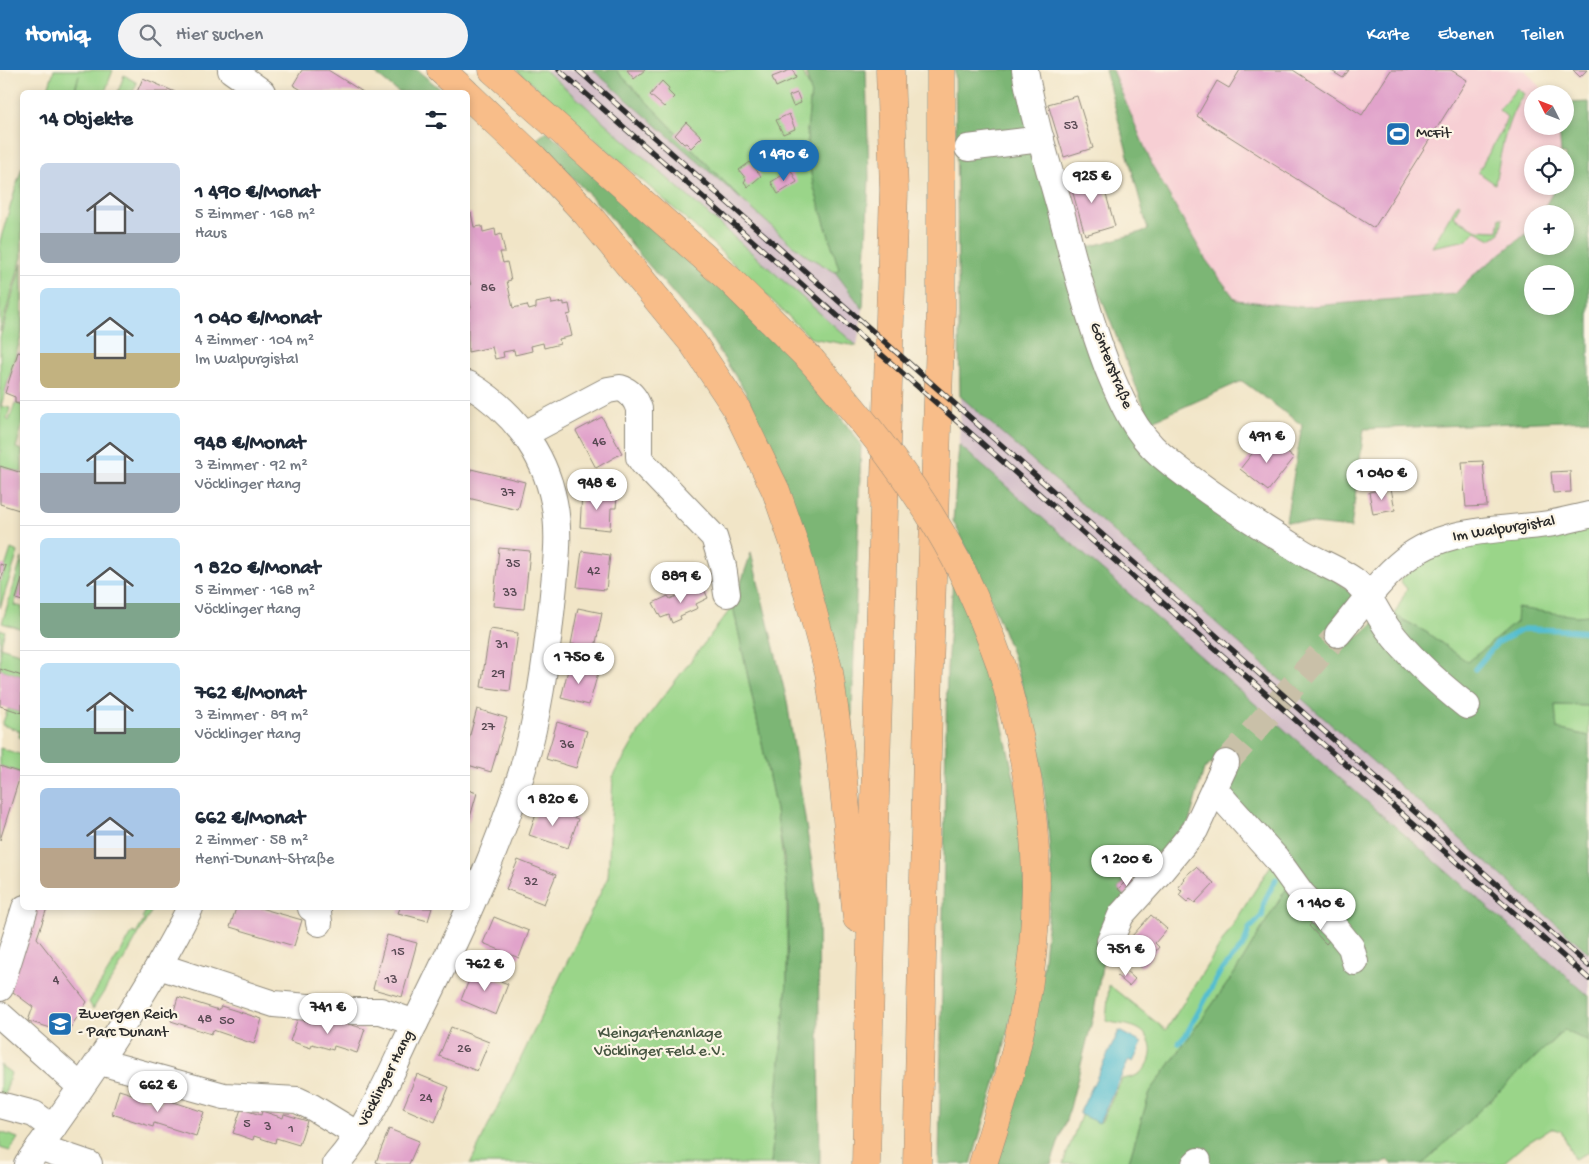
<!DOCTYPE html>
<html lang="de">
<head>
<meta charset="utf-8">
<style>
  body { margin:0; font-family:"Gochi Hand",sans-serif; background:#f2f2f3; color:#1f2937; height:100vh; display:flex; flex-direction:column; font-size:19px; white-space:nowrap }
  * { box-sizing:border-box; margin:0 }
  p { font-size:16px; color:#747a83 }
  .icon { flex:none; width:28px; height:28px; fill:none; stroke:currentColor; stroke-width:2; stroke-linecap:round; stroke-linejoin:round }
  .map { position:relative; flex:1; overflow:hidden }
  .panel { position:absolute; left:20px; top:20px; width:450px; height:820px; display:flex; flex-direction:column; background:#fff; border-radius:8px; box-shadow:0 2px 8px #0003 }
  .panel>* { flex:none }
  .needle { width:32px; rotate:312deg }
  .fabs { position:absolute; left:1524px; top:15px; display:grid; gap:10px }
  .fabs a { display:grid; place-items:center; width:50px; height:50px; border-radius:50%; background:#fff; box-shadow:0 2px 8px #0003; font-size:25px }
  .price { position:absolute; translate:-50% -42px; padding:0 11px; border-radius:18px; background:#fff; color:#222; font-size:16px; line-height:32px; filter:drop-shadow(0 1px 2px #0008) }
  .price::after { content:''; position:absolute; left:50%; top:30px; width:15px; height:11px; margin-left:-8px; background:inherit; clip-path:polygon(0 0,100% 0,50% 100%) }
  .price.selected { background:#1f6fb2; color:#fff }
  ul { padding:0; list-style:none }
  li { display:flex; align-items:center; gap:15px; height:125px; padding:0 20px }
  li+li { border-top:1px solid #e0e1e3 }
  li span { display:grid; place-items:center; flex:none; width:140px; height:100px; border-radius:8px; color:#555 }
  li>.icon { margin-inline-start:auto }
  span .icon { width:60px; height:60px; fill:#fffc; stroke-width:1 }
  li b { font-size:21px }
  h2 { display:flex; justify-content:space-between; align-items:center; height:60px; padding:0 20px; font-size:21px }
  header { display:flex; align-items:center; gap:30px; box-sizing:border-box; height:70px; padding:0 25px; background:#1f6fb2; color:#fff }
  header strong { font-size:24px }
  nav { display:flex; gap:28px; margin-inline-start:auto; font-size:18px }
  .search { width:350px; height:45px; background:#f2f2f3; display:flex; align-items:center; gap:12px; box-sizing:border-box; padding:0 18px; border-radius:28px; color:#747a83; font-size:19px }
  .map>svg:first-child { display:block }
  .built { fill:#f7cfd4 }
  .industrial { fill:#d2bdc8 }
  .green { fill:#9ad589; stroke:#62805a }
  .forest { fill:#7bb675; stroke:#537050; fill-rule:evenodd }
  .water { fill:#54bed0; stroke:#40747e }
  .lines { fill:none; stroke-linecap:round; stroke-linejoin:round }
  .stream { stroke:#54bed0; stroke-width:5.5 }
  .building { fill:#e1a3cb }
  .minor-tunnel { stroke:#c9c0a8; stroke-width:26; stroke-dasharray:26 13; stroke-linecap:butt }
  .minor-casing { stroke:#8e8879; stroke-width:28 }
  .highway-casing { stroke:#8e8879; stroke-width:29 }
  .minor { stroke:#fff; stroke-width:26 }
  .highway { stroke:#f8bd89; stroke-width:28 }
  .rail-casing { stroke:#2b2b2b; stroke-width:5.5 }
  .rail { stroke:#fcf5e5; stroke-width:4; stroke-dasharray:11; stroke-linecap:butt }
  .highway-bridge-casing { stroke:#8e8879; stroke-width:29; stroke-linecap:butt }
  .highway-bridge { stroke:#f8bd89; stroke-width:28 }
  .labels { text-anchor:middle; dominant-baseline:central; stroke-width:4.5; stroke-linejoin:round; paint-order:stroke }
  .number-label { font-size:14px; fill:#584953 }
  .poi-label { font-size:16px; fill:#2b2b2b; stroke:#fcf5e5; text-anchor:start }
  .street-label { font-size:16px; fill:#2b2b2b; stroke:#fcf5e5 }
  .park-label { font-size:16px; fill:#475642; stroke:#fcf5e5 }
</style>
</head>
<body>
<header>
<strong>Homiq</strong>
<div class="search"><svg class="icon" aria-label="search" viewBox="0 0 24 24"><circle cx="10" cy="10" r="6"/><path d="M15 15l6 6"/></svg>Hier suchen</div>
<nav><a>Karte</a><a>Ebenen</a><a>Teilen</a></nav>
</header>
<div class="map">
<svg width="1589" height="1094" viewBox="0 0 1589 1094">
  <rect width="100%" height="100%" fill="#fcf5e5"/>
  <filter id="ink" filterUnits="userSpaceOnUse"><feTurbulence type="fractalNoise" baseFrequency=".02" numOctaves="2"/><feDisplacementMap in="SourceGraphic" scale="10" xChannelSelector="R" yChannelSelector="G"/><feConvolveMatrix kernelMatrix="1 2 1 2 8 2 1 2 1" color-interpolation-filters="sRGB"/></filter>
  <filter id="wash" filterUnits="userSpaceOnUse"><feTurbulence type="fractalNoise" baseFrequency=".0096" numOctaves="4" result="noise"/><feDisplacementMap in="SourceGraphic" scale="20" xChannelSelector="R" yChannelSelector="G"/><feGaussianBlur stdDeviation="1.12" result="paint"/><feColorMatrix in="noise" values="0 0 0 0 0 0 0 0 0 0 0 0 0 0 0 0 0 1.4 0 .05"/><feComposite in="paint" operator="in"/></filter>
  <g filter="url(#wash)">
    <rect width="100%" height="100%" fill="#f1e5c7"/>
    <path class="built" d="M1112,0H1525L1547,24H1532V56H1559L1561,84H1532V116H1556L1541,144H1532V160L1471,207L1455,224L1301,237L1236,230L1206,190L1153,97Z"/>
    <g class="industrial">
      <path d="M545,0H593L789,172L807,186L835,202L863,239L857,276Z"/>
      <path d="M961,325L1589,882V926L959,375Z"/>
    </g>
    <g class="green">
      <path d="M54,0H113L105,22H75L79,5L74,22H47Z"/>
      <path d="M516,0H545L857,276L811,268L694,156Z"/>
      <path d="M616,0H802L811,22L807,61L808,90L814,118L839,199L835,202L807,186L789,172L743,131Z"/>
      <path d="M124,5L137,13L133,22H118Z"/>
      <path d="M1517,18L1524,24C1505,50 1501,83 1495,114L1478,102L1501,62L1507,47L1499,40Z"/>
      <path d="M22,97V187L0,262V171Z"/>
      <path d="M1458,133L1460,134L1454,147L1477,160L1498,161L1500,148H1503L1500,163L1491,169L1476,161L1467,170L1432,177Z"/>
      <path d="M22,193V263L1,336L10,338L7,349L9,351L15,333L22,335V356L16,378L22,380V403L0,396V267Z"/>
      <path d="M1589,458V545L1516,552L1468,593L1426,562L1394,545L1407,519L1402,513L1400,509L1439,480Z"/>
      <path d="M11,479L18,482L0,538V513Z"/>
      <path d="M22,488V508L14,535L22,537V559L2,553Z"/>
      <path d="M733,536L776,740L787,818V912L771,1094H470L608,807L613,707L649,645Z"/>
      <path d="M0,559L5,561L0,577L22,584V606L0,599Z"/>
      <path d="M1555,635L1589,636V666L1556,659Z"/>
      <path d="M8,639L22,643V668L19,667L20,661L2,655Z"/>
      <path d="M0,678L22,685L21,703L0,696Z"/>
      <path d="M1273,792L1291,811L1234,904L1150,1022L1128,1094H1063L1082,1043L1101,1052L1122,1009C1128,1008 1135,1007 1140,1003C1154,993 1156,970 1140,960C1131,954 1116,954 1106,951L1109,915L1166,960Z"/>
      <path d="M147,838H153L127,885L93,939L89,932L133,862L136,864L144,850L142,848Z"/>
      <path d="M1564,960L1589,972V1082L1574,1089L1561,1061L1551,1058L1523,1076L1502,1094H1423Z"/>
      <path d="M0,995L11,1003L4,1028L0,1026Z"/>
      <path d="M0,1062L18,1068L10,1081L0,1078Z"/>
    </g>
    <g class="forest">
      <path d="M371,0H417L444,22H398Z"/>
      <path d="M593,0H616L743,131Z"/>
      <path d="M805,0H866L869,108L863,239L835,202L839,199L814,118L808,90L807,61L811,22Z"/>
      <path d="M955,0H1019L1136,367L1350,521L1354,533L1332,558L1349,574L1376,551L1394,545L1426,562L1468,592L1516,552L1517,538L1576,546L1589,545V636L1555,635L1557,659L1589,666V883L960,326Z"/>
      <path d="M1105,0H1112L1153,97L1206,190L1236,230L1301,237L1455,224L1471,207L1532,159V176H1565V144H1541L1556,116H1565V84H1561L1559,56H1565V33L1589,32V350L1364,359L1351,458L1286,451L1302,355L1242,311L1150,352L1082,179L1148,160ZM1532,204H1565V236H1532Z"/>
      <path d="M547,61L701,196L797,291L861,374L851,673L772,382L745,321L708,264L634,178L607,143L536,70Z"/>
      <path d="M959,375L1589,926V972L1564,960L1423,1094H1392L1388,1090L1383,1094H1128L1150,1022L1234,904L1291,811L1217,733L1220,688L1204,699L1189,752L1164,783L1145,782C1134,794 1130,807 1118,819L1125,826L1108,863L1093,947L1070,1038L1051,1094H997L1043,898L1052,809L1046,735L1035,659L1013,586L984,512L953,451Z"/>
      <path d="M751,483L787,631L818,833L820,1094H771L787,912L788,839L784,788L776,740L733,536Z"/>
      <path d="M953,508L990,598L1023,749L1025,814L1016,925L998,1004L971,1094H939L947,599Z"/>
    </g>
    <path class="water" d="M1119,961L1142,973L1133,992L1129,990L1099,1053L1079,1044Z"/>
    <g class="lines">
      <g class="stream">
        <path d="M1475,599L1497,573L1524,559L1565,560L1589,562"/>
        <path d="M1179,973L1186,965L1220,902L1244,875L1249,859L1262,846L1264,832L1276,809"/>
      </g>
    </g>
    <g id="blocks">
      <g class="building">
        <path d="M302,0H328L363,22H305L293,15Z"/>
        <path d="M627,0H645L634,9Z"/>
        <path d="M790,0H793L796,8L776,17L772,7Z"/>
        <path d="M1240,0H1293L1362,45L1391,0H1451L1467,10L1374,158L1197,46L1217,11L1229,18Z"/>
        <path d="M1330,0H1349L1343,8Z"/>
        <path d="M1573,0H1587L1580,7Z"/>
        <path d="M143,8L175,22H137Z"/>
        <path d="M662,11L669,18L668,21L674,27L664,37L650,25Z"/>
        <path d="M797,23L801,33L793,36L789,26Z"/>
        <path d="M1077,26L1093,78L1064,87L1048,34Z"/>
        <path d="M789,44L795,59L783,64L776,50Z"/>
        <path d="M686,52L702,67L691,78L686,73L684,74L675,65Z"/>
        <path d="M750,92L761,106L748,117L744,112L746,109L739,100Z"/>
        <path d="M791,100L797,112L778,124L771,112Z"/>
        <path d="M1100,104L1115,156L1085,165L1070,113Z"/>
        <path d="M471,143L474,157L482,156L483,162L495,159L496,166L501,164L505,182H500L503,193L507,192L511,210L507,211L513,238L527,235L529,240L536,238V233L551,230L552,234L564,232V235L569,234L571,244L567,245L572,266L559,269L560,274L544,278L543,273L531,276L532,281L515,285L514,280L503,282L504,287L495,289L492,277L468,282V239L471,238L468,221V215H471L468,205V144Z"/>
        <path d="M18,282L22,283V335L15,333V327L5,323Z"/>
        <path d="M602,347L622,383L596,398L576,361Z"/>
        <path d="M1266,366L1294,388L1268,421L1240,399Z"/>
        <path d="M1483,391L1487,436L1466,437L1462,392Z"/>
        <path d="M0,396L22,403V441L0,434Z"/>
        <path d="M471,399L525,412L518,440L468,428V413Z"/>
        <path d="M1570,401L1571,422L1553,423L1551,402Z"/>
        <path d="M1391,418L1395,440L1373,444L1369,422Z"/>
        <path d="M582,423L617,426L616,438H611L610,460L580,457Z"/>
        <path d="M499,478L530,481L524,539L493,536Z"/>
        <path d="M582,481L610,485L606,520L577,517Z"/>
        <path d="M0,494L6,496L0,512Z"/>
        <path d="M22,509V531L16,529Z"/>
        <path d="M702,515L708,528L696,534L698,538L680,546L681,549L672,553L669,545L661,548L653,533L668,526L670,529Z"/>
        <path d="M578,538L602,543L595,578L571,574Z"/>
        <path d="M490,559L518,563L510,621L481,617Z"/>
        <path d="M569,596L598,603L589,635L561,628Z"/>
        <path d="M0,599L22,606V643L0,636Z"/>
        <path d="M477,639L507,648L491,702L468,695V672Z"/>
        <path d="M557,652L587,661L576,698L546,689Z"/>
        <path d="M0,696L21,703L0,770Z"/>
        <path d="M468,720L477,723L468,754Z"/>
        <path d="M539,735L578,749L568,778L529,765Z"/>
        <path d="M518,790L556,805L544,834L506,819Z"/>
        <path d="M1196,797L1214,813L1195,833L1190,829L1187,832L1179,825L1182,821L1178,817L1184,809L1183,808Z"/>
        <path d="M1129,808L1136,814L1125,826L1118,819Z"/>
        <path d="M34,838H47L37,868L87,932L67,963L28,951L33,937L9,919Z"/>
        <path d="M236,838H260L302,850L294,876L230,857Z"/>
        <path d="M400,838H432L428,851L398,843Z"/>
        <path d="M1151,845L1167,859L1155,873L1159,877L1147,892L1141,897L1121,878Z"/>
        <path d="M494,847L529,861L519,888L483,873Z"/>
        <path d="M1317,848L1333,866L1326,874L1309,856Z"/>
        <path d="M387,865L417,873L402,927L373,919Z"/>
        <path d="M1124,899L1135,909L1129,916L1117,906Z"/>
        <path d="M473,900L508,914L496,945L461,930Z"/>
        <path d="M178,927L219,940L221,936L262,949L254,974L213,960L211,964L171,951Z"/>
        <path d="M298,948L318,954L320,949L341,955L342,952L365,959L357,983L334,976L333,980L312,974L311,978L290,971Z"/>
        <path d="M451,957L489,972L477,1001L439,986Z"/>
        <path d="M417,1004L449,1017L435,1052L403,1038Z"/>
        <path d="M119,1020L161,1033L162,1028L204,1042L196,1066L154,1053L153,1057L112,1044Z"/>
        <path d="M241,1039L261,1045L262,1041L283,1048L284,1044L307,1051L299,1075L276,1068L275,1073L254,1066L253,1070L233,1063Z"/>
        <path d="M389,1059L419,1071L409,1094H382L376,1092Z"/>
      </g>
    </g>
  </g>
  <g filter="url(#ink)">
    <use href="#blocks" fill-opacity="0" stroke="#8e8879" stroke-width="1"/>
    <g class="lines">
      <path class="minor-tunnel" d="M1226,693L1338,564"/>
      <defs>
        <g id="minor">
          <path d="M231,0L262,22"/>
          <path d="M1025,0C1033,47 1047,92 1060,138C1074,192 1088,247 1108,299C1121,330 1134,362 1161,385C1205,422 1254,452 1302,482C1318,492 1343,501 1356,512C1370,524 1377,544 1388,559C1409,587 1439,614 1467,636"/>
          <path d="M968,78L1041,69"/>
          <path d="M525,364L608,320L620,318C630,321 636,329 639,339V387L643,393L714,467L723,496L727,524"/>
          <path d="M1338,564C1359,539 1379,510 1404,490C1445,457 1499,461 1548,454C1562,452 1575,448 1589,445"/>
          <path d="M1214,719L1276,788L1302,824L1338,861L1351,877L1355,892"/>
          <path d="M311,838L318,843L319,853"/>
          <path d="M1110,871L1121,845L1161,801L1195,760L1226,693"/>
          <path d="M159,896L274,934L353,941H381L415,953"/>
          <path d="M0,918L25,838"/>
          <path d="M0,945L81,1017"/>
          <path d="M100,992L224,1026L297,1030L312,1037L358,1065"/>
          <path d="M0,1035L34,1044L53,1058"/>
          <path d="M39,1077L89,1094"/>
          <path d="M27,1094C86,1012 144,929 190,838"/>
          <path d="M336,1094C368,1058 391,1003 412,959C453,877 493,793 521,705C538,650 546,592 552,535C555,501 561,466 554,432C544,381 512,340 468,314"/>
          <path d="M1195,1094L1198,1091"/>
        </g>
        <g id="highway">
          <path d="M441,0L465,22"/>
          <path d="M493,0L730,210L811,290"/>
          <path d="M468,25L534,88L587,144L693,273L735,336L763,394L776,421L796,479L829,602L840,680L857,848"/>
          <path d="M866,1094L872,823L894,120L890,0"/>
          <path d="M917,1094L929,600L941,239V0"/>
          <path d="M983,1094C996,1053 1009,1012 1018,970C1048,840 1039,719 1000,593"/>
        </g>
      </defs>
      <use href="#minor" class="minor-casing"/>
      <use href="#highway" class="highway-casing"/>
      <use href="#minor" class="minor"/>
      <use href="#highway" class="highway"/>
      <defs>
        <g id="rail">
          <path d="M559,0L1589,909"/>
          <path d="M578,0L1589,896"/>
        </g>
      </defs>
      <use href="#rail" class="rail-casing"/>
      <use href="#rail" class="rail"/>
      <defs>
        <path id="highway-bridge" d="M811,290C866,353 915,413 955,488C973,522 987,557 1000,593"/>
      </defs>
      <use href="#highway-bridge" class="highway-bridge-casing"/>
      <use href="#highway-bridge" class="highway-bridge"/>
    </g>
  </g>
  <defs>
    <symbol id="stadium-square" viewBox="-11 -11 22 22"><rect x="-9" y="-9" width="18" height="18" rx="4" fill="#1f6fb2" stroke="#fcf5e5"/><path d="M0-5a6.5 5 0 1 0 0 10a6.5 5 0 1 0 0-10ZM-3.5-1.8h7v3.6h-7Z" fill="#fff"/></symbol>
    <symbol id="school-square" viewBox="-11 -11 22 22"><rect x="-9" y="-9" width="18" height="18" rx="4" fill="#1f6fb2" stroke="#fcf5e5"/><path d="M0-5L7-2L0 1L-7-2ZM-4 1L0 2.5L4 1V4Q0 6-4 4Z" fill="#fff"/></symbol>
  </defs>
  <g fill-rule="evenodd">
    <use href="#stadium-square" x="1384" y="50" width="28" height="28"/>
    <use href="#school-square" x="46" y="940" width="28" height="28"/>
  </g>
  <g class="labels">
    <g class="number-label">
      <text x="1071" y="56">53</text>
      <text x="488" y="218">86</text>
      <text x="599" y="372">46</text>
      <text x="508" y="423">37</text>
      <text x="513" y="494">35</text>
      <text x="594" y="501">42</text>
      <text x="510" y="523">33</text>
      <text x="502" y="575">31</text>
      <text x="498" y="604">29</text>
      <text x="488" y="657">27</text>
      <text x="567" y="675">36</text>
      <text x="531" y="812">32</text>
      <text x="398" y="882">15</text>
      <text x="56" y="910">4</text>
      <text x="391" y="910">13</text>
      <text x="205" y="949">48</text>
      <text x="227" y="951">50</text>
      <text x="464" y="979">26</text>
      <text x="426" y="1028">24</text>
      <text x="247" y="1054">5</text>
      <text x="268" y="1057">3</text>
      <text x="291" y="1059">1</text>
    </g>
    <g class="poi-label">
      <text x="1416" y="64">McFit</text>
      <text x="78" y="945">Zwergen Reich<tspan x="78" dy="18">- Parc Dunant</tspan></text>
    </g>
    <g class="street-label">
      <text transform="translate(1110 296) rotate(68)">Gönterstraße</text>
      <text transform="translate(1504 460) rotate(-9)">Im Walpurgistal</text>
      <text transform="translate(387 1009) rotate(-63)">Vöcklinger Hang</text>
    </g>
    <g class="park-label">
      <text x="660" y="964">Kleingartenanlage<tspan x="660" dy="18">Vöcklinger Feld e.V.</tspan></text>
    </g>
  </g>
</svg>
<div class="fabs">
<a><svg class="needle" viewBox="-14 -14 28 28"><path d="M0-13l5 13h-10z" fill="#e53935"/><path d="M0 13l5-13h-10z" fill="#747a83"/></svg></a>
<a><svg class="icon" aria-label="locate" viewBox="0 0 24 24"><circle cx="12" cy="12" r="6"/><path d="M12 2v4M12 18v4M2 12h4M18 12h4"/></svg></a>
<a>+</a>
<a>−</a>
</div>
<b class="price selected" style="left:784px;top:112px">1 490 €</b>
<b class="price" style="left:1092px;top:134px">925 €</b>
<b class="price" style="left:1267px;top:394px">491 €</b>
<b class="price" style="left:1382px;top:431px">1 040 €</b>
<b class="price" style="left:597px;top:441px">948 €</b>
<b class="price" style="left:681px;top:534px">889 €</b>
<b class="price" style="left:579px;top:615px">1 750 €</b>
<b class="price" style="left:553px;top:757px">1 820 €</b>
<b class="price" style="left:1127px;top:817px">1 200 €</b>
<b class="price" style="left:1321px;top:861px">1 140 €</b>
<b class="price" style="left:1126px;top:907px">751 €</b>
<b class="price" style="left:485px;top:922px">762 €</b>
<b class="price" style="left:328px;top:965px">741 €</b>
<b class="price" style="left:158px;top:1043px">662 €</b>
<section class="panel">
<h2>14 Objekte<svg class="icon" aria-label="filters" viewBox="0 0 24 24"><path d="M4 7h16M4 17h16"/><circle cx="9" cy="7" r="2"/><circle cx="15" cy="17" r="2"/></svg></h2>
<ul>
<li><span style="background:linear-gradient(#c9d6e8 70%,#9aa5b1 0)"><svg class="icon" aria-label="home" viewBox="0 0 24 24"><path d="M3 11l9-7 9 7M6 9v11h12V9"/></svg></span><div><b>1 490 €/Monat</b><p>5 Zimmer · 168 m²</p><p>Haus</p></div></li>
<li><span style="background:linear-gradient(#bfe0f5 65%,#c2b280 0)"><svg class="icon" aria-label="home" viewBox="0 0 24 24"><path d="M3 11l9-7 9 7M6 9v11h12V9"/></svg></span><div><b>1 040 €/Monat</b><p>4 Zimmer · 104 m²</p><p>Im Walpurgistal</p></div></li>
<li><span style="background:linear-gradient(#bfe0f5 60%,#9aa5b1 0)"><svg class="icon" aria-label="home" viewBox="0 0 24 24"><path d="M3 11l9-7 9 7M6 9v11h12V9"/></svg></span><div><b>948 €/Monat</b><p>3 Zimmer · 92 m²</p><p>Vöcklinger Hang</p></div></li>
<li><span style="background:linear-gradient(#bfe0f5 65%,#7fa58c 0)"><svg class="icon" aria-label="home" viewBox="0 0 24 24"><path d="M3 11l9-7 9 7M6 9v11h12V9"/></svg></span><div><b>1 820 €/Monat</b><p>5 Zimmer · 168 m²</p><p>Vöcklinger Hang</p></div></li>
<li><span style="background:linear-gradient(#bfe0f5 65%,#7fa58c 0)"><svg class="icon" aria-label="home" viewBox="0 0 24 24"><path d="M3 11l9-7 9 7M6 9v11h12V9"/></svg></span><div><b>762 €/Monat</b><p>3 Zimmer · 89 m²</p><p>Vöcklinger Hang</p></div></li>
<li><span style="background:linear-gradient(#a9c7e8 60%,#b9a48a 0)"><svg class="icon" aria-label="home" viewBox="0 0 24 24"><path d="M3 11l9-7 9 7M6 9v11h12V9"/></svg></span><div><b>662 €/Monat</b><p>2 Zimmer · 58 m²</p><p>Henri-Dunant-Straße</p></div></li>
</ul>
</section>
</div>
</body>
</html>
